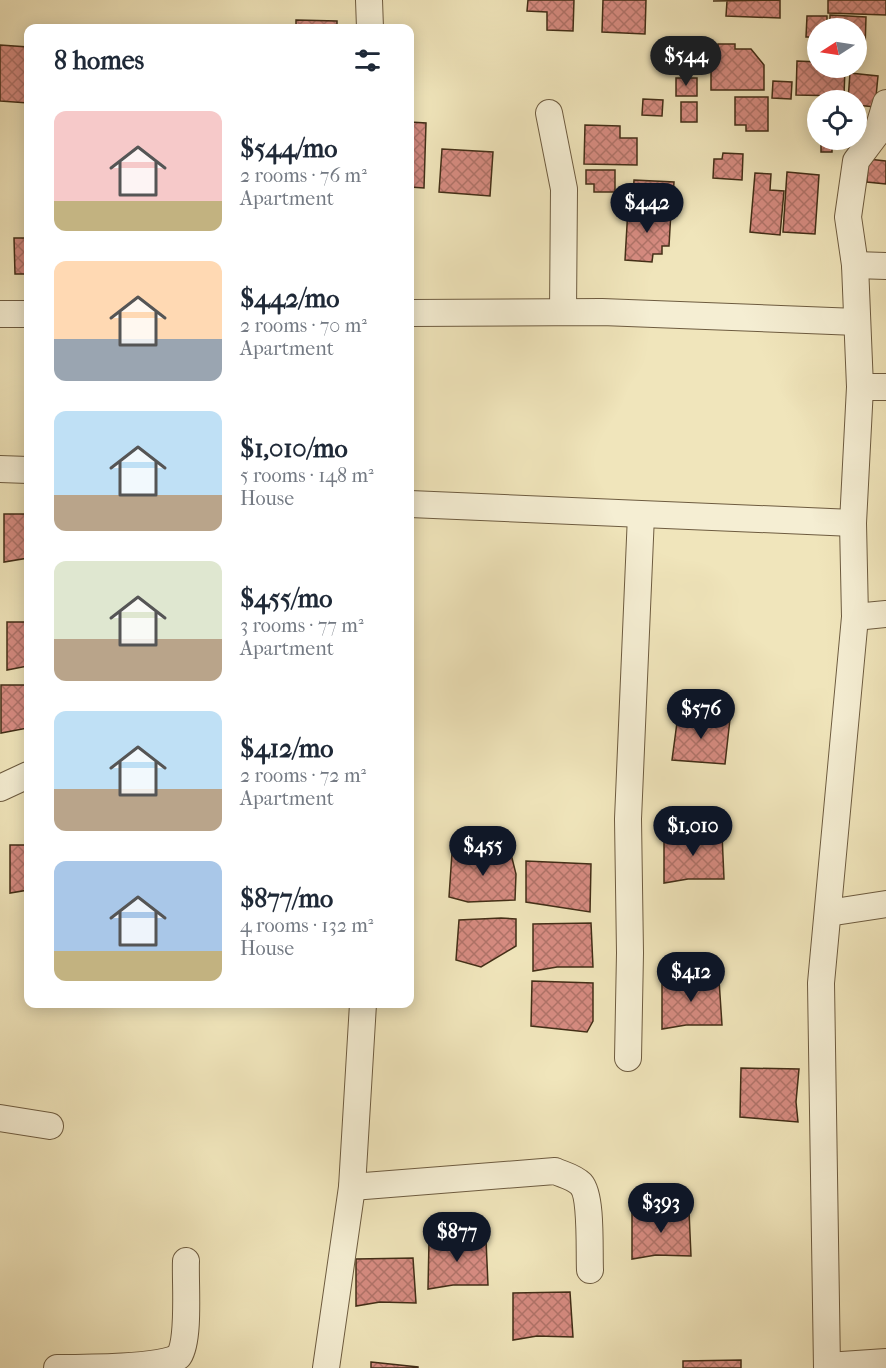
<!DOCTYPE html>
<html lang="en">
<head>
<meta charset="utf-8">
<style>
  body { margin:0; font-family:"IM FELL French Canon",serif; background:#f2f2f3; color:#1f2937; height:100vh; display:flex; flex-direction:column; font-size:22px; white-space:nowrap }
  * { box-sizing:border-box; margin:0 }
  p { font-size:20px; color:#747a83 }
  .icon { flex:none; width:33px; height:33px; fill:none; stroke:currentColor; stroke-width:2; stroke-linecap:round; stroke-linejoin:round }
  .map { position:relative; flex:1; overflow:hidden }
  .sheet { position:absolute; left:24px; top:24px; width:390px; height:984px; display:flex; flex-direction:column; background:#fff; border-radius:12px; box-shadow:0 3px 15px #0003 }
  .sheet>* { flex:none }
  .needle { width:39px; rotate:258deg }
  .tools { position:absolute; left:807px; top:18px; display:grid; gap:12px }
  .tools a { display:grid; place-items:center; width:60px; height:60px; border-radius:50%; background:#fff; box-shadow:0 3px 15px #0003; font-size:30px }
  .price { position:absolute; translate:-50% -51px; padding:0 14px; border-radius:21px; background:#111827; color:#fff; font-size:20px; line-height:39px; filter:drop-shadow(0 2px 3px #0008) }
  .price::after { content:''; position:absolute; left:50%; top:36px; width:18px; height:14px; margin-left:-9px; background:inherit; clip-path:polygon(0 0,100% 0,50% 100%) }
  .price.current { background:#222; color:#fff }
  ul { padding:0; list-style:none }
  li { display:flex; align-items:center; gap:18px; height:150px; padding:0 30px }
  li span { display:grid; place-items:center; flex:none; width:168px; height:120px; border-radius:12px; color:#555 }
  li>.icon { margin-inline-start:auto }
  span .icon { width:72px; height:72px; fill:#fffc; stroke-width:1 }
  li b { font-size:26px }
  h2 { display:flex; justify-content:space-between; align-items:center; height:72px; padding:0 30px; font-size:26px }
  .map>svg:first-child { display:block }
  .building { fill:url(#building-cross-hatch); stroke:#422e17; stroke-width:1.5 }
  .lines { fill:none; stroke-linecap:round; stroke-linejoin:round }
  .minor-casing { stroke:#6e5c40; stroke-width:28 }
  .minor { stroke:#f5eed3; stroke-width:26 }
</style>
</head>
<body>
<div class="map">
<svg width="886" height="1368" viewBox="0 0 886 1368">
  <defs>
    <pattern id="building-cross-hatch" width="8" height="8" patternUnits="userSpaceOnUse" patternTransform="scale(1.5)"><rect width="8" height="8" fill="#d78c82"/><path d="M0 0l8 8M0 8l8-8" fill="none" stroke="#b07369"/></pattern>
  </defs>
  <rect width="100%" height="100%" fill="#f0e5bb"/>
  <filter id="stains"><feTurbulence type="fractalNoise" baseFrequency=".00333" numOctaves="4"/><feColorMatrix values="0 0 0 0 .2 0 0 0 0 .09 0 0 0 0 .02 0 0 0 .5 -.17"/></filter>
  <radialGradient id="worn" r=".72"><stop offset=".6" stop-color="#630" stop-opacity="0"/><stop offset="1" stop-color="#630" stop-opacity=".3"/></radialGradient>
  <g class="building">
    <path d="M528,0H574L573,31L547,30V12L527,11Z"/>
    <path d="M603,0H646L645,34L602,32Z"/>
    <path d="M780,0V18L726,16L727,1H713Z"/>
    <path d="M828,0H886V15L828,13Z"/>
    <path d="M830,15L866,17L865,49L856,48V28H830Z"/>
    <path d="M807,16H827V28L816,29V37H806Z"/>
    <path d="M296,20L337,21V28H296Z"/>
    <path d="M718,44H735V49H751L764,65V90H711V64H718Z"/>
    <path d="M0,45L28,47V103L0,101Z"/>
    <path d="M797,61L818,62V68H845L844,96L796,95Z"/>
    <path d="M850,73L878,76L875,107L856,105V100H848Z"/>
    <rect x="676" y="78" width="21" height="18"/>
    <path d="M773,81L792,82L791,99L772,98Z"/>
    <path d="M735,97H768V131H746V125H735Z"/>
    <path d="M643,99L663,100L662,116L642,115Z"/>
    <rect x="681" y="102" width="16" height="20"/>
    <path d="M410,122L426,123L424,188L410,187Z"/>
    <path d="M585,125L620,126V138H637V165L584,164Z"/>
    <rect x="821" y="140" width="11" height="12"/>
    <path d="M442,149L493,152L490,196L439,192Z"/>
    <path d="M723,153L743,154L742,180L713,178L714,159H722Z"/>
    <path d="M868,159L886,161V184L867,182Z"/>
    <path d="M586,170H615V192H594V184H586Z"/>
    <path d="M787,172L819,175L815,234L783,232Z"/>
    <path d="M755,173L771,174L770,190L784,191L780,235L750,232Z"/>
    <path d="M634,180L674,182L673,198L633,197Z"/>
    <path d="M628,208L671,211L669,246H662V254H653L652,262L625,260Z"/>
    <path d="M14,238H28V274H15Z"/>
    <path d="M4,514H28V558L4,562Z"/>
    <path d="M7,622H28V666L7,670Z"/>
    <path d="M1,685H28V728L1,733Z"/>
    <path d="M678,715L730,719L725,764L672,760Z"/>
    <path d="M722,834L724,879H688L664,883V835Z"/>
    <path d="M10,845H28V890L10,893Z"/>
    <path d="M452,853L511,854L516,874L515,900L468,902L449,897Z"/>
    <path d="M526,861L591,864L590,912L526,902Z"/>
    <path d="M501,918L516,919V946L481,967L456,960L459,920Z"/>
    <path d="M591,923L593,967H557L533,971V924Z"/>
    <path d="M719,980L722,1025H686L662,1029V981Z"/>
    <path d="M532,981L593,983V1021L587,1032L531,1026Z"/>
    <path d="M741,1068L799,1069L796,1102L798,1122L740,1117Z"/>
    <path d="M689,1211L691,1256L656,1255L632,1259V1212Z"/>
    <path d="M486,1240L488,1285H453L428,1289L429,1241Z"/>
    <path d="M413,1258L416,1303L380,1302L356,1306V1259Z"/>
    <path d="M570,1292L573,1337L537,1336L513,1340V1293Z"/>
    <path d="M741,1360V1368H683V1361Z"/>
    <path d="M371,1362L418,1367V1368H371Z"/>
  </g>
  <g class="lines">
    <defs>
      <g id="minor">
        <path d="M369,0L370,28"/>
        <path d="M549,113L564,189L563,312"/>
        <path d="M855,265L886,266"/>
        <path d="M410,313L602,312L857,322"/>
        <path d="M0,314H28"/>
        <path d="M860,387H886"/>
        <path d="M0,469L28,470"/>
        <path d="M410,504L853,523"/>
        <path d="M855,617L886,614"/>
        <path d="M0,788L28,775"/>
        <path d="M828,913L886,904"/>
        <path d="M628,1058L630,953L628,819L641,515"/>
        <path d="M0,1118L50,1126"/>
        <path d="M352,1187L555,1171C564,1175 574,1177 581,1184C592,1196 589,1252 590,1270"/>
        <path d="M827,1366L886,1362"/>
        <path d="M57,1368C80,1368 167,1368 179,1356C190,1339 185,1283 186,1261"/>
        <path d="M326,1368L352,1187L363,1004"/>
        <path d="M827,1368L821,983L855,617L853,523L860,387L855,265L848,217L856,161L877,133L886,103"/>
      </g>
    </defs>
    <use href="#minor" class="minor-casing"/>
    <use href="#minor" class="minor"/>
  </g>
  <rect width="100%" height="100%" filter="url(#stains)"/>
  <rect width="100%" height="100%" fill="url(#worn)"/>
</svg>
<div class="tools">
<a><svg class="needle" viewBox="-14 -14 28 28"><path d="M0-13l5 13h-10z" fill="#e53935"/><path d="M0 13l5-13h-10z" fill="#747a83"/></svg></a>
<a><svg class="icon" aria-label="locate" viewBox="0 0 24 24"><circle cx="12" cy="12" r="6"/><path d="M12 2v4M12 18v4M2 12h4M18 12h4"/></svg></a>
</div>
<b class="price current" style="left:686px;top:87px">$544</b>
<b class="price" style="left:647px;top:234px">$442</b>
<b class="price" style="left:701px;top:740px">$576</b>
<b class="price" style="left:693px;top:857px">$1,010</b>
<b class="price" style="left:483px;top:877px">$455</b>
<b class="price" style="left:691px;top:1003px">$412</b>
<b class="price" style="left:661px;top:1234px">$393</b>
<b class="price" style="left:457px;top:1263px">$877</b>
<section class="sheet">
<h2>8 homes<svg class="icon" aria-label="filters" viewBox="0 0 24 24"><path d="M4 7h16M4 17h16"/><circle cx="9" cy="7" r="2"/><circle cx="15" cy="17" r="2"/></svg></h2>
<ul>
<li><span style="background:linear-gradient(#f6c9c9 75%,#c2b280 0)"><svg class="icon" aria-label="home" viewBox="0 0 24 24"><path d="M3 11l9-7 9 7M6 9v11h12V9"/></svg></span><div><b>$544/mo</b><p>2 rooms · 76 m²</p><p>Apartment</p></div></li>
<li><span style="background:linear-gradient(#ffd9b3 65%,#9aa5b1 0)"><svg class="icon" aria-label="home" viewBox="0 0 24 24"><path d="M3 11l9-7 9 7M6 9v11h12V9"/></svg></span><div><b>$442/mo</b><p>2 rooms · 70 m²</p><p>Apartment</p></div></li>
<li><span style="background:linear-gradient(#bfe0f5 70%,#b9a48a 0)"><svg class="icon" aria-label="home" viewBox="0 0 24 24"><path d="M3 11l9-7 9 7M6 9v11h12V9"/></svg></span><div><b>$1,010/mo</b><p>5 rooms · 148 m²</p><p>House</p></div></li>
<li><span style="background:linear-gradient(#dfe7d0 65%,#b9a48a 0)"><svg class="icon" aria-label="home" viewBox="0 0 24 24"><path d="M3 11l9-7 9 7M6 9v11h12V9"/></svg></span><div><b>$455/mo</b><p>3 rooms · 77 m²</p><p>Apartment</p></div></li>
<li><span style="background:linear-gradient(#bfe0f5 65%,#b9a48a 0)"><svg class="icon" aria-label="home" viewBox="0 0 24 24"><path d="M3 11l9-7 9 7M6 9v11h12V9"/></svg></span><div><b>$412/mo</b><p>2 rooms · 72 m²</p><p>Apartment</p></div></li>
<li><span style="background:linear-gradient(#a9c7e8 75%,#c2b280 0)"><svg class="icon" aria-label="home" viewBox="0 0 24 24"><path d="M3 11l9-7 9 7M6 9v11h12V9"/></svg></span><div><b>$877/mo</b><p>4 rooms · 132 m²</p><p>House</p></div></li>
</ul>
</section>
</div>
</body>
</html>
